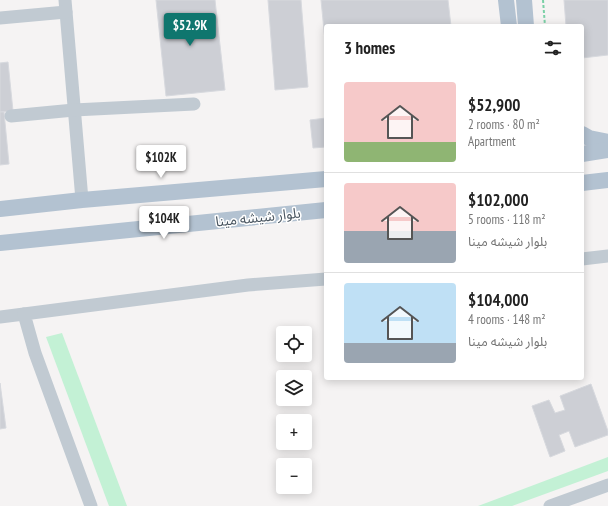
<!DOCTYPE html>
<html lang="en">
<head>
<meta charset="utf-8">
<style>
  body { margin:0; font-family:"PT Sans Narrow","Noto Sans Arabic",sans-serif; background:#f6f6f6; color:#222; height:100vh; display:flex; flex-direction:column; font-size:15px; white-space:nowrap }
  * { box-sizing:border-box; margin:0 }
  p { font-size:13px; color:#767676 }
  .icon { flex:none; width:22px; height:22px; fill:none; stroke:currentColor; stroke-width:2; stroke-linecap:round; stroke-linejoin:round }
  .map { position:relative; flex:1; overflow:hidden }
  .side { position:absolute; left:324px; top:24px; width:260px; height:356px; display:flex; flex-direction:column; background:#fff; border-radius:4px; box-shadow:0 2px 10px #0003 }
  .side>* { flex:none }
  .tools { position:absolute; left:276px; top:326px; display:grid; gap:8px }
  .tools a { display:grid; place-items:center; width:36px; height:36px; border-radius:4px; background:#fff; box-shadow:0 2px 10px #0003; font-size:20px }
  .price { position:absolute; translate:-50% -34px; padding:0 9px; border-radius:4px; background:#fff; color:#222; font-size:13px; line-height:26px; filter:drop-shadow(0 1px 2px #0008) }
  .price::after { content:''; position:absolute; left:50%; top:24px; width:12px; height:9px; margin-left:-6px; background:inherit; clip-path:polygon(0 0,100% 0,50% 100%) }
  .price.on { background:#0f766e; color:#fff }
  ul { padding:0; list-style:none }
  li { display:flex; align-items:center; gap:12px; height:100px; padding:0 20px }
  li+li { border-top:1px solid #e0e0e0 }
  li span { display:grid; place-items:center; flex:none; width:112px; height:80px; border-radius:4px; color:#555 }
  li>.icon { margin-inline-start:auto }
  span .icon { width:48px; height:48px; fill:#fffc; stroke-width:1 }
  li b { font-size:17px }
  h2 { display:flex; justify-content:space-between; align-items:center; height:48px; padding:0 20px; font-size:17px }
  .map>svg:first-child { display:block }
  .green { fill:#c3f1d5 }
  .building { fill:#cdcfd5; stroke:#d7d9de }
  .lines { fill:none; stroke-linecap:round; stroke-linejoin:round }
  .path { stroke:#7ad0a6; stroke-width:2; stroke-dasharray:3 2; stroke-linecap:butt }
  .minor { stroke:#c1cad2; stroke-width:13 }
  .major { stroke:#b3c2d1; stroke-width:16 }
  .labels { text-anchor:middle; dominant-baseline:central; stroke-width:3; stroke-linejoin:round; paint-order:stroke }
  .street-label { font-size:14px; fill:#4a5661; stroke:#fff }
</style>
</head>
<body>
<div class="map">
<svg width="608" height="506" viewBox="0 0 608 506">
  <rect width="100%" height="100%" fill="#f5f3f3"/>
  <g class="green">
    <path d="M62,333L127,506H109L46,337Z"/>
    <path d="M608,457V471L512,506H478Z"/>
  </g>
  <g class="building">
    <path d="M156,0H215L225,90L166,96Z"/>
    <path d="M268,0H301L308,87L275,90Z"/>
    <path d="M321,0H448L451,26H326V51Z"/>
    <path d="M564,0H608V55L582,58V26H566Z"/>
    <path d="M8,62L13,111L0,112V63Z"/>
    <path d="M0,112H4L9,164L0,165Z"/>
    <path d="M326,118V147L313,148L310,120Z"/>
    <path d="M0,383L6,428L0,429Z"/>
    <path d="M591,384L608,431V435L575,447L569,431L559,435L565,451L550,457L532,406L549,400L555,413L565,410L560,396Z"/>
  </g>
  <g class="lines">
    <path class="path" d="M543,0L545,26"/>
    <g class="minor">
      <path d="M65,0L82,200"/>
      <path d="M0,18L66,12"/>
      <path d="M11,116L74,110L194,104"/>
      <path d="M582,259L608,256"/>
      <path d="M0,317L24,314"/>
      <path d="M91,506L35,353L24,314L248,285L326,279"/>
      <path d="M550,506L608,485"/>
    </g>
    <g class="major">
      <path d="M506,0L509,26"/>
      <path d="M524,0L526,26"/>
      <path d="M582,134L589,138L608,142"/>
      <path d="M582,154L608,150"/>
      <path d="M582,183L608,180"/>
      <path d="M0,209L82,200L326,179"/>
      <path d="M0,243L326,210"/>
    </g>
  </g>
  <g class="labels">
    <g class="street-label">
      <text transform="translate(258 217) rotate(-6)">بلوار شیشه مینا</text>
    </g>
  </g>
</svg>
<div class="tools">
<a><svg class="icon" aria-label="locate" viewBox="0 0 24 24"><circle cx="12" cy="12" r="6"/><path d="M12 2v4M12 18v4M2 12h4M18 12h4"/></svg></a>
<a><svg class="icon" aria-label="layers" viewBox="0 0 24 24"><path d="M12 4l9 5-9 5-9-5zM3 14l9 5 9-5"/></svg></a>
<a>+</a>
<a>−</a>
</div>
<b class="price on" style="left:190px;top:47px">$52.9K</b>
<b class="price" style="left:161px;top:179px">$102K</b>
<b class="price" style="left:164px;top:240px">$104K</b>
<section class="side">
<h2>3 homes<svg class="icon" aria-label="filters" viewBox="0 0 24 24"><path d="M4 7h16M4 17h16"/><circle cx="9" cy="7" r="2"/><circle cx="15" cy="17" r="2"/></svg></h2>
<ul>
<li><span style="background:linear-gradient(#f6c9c9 75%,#8fb573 0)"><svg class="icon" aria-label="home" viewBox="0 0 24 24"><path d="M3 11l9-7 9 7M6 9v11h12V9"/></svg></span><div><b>$52,900</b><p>2 rooms · 80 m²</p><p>Apartment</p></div></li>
<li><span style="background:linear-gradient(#f6c9c9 60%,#9aa5b1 0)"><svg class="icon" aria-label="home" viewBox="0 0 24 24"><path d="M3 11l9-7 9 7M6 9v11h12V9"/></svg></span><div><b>$102,000</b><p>5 rooms · 118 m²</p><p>بلوار شیشه مینا</p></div></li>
<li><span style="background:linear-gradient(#bfe0f5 75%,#9aa5b1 0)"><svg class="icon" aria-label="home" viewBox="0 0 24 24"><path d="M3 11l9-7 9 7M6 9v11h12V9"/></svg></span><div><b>$104,000</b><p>4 rooms · 148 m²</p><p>بلوار شیشه مینا</p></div></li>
</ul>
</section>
</div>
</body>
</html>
